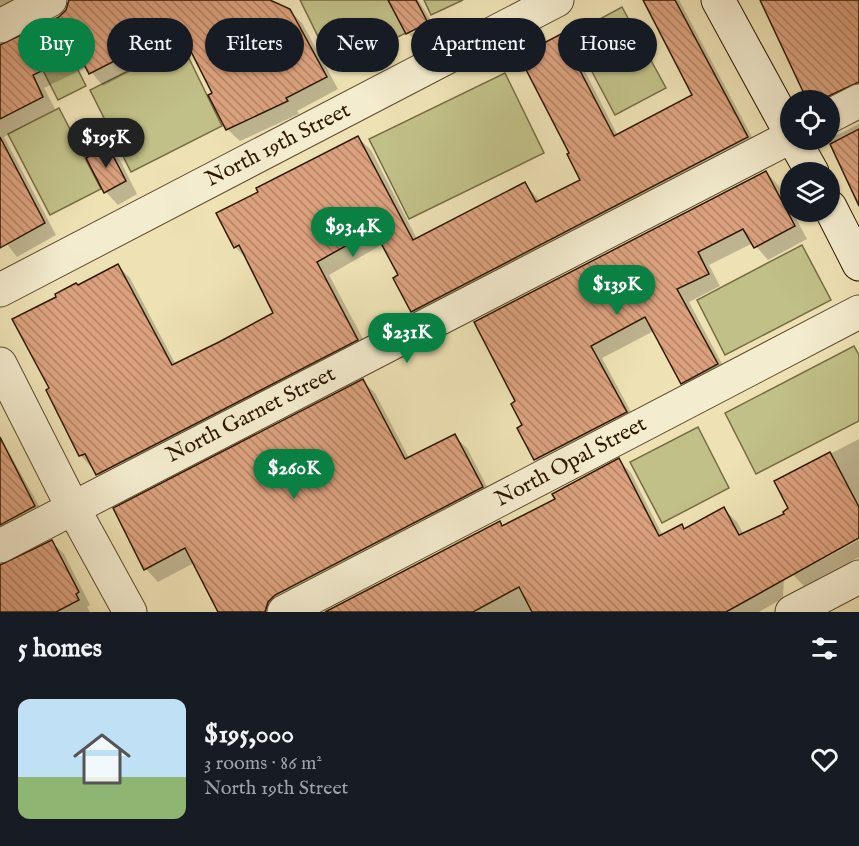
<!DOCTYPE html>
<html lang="en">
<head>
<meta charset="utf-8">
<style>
  body { margin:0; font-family:"IM FELL English",serif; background:#20242c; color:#f1f3f6; height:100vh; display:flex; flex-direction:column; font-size:22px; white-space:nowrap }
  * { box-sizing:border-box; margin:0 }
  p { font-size:20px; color:#9ea1a6 }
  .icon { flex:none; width:33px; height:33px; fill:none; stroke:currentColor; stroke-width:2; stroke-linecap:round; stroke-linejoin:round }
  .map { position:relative; height:612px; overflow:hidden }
  .panel { display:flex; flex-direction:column; background:#171b24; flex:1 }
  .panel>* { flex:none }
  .guide { position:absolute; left:18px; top:18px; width:824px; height:54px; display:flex; gap:12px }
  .controls { position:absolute; left:780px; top:90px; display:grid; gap:12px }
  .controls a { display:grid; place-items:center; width:60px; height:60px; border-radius:50%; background:#171b24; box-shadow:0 2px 4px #0004; font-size:30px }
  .price { position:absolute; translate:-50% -51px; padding:0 14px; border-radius:21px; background:#0b8043; color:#fff; font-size:20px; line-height:39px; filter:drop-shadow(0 2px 3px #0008) }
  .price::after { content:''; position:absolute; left:50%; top:36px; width:18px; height:14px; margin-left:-9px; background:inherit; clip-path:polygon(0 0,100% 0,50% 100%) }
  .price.selected { background:#222; color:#fff }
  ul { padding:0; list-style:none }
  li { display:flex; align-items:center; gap:18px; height:150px; padding:0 18px }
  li+li { border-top:2px solid #363941 }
  li span { display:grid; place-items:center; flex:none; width:168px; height:120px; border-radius:12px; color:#555 }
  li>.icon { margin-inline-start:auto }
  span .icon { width:72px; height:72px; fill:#fffc; stroke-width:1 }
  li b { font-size:26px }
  h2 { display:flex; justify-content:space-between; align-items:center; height:72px; padding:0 18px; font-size:26px }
  .chip { padding:0 21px; border-radius:27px; background:#171b24; box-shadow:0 2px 4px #0004; font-size:21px; line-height:54px }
  .chip.selected { background:#0b8043; color:#fff }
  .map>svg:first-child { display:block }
  .green { fill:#c1c088; stroke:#786c44; stroke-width:1.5 }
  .shadow { fill:#0003 }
  .building { fill:url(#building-back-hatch); stroke:#2f1800; stroke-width:1.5 }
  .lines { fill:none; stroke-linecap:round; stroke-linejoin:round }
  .street-casing { stroke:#5f4a2d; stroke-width:35 }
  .secondary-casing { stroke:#2f1800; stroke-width:35 }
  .street { stroke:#f4eccf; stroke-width:33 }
  .secondary { stroke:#f4eccf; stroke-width:33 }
  .labels { text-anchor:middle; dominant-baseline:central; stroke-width:4.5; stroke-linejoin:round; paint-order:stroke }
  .street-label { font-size:22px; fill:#2f1800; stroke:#f4eccf }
</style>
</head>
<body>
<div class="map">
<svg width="859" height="612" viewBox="0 0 859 612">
  <defs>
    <pattern id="building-back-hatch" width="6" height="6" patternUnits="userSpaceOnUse" patternTransform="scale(1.5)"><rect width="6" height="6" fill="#dba17e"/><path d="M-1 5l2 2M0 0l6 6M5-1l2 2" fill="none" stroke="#b28265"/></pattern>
  </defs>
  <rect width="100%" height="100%" fill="#eee2b5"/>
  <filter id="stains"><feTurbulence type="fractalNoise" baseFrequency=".00333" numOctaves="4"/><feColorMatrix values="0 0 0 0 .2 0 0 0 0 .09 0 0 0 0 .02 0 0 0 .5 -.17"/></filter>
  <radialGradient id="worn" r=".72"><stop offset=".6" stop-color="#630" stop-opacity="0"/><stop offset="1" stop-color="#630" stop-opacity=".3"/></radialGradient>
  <g class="green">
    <path d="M300,0H389L406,33L334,69Z"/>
    <path d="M424,0H463L431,15Z"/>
    <path d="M622,7L666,88L615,115L572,34Z"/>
    <path d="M55,24L86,86L58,100L27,39Z"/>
    <path d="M182,44L222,126L131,172L90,90Z"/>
    <path d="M505,73L544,153L409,219L369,139Z"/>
    <path d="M59,108L101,189L50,215L8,134Z"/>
    <path d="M802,245L831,300L725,355L697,300Z"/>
    <path d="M854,346L859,355V421L756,474L725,413Z"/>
    <path d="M698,427L729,488L662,523L630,462Z"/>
  </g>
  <g class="shadow">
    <path d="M0,0H45L0,25Z"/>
    <path d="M70,0H267L289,10L302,23L338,89L297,111L299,114L240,141L227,129L214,93L188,42L103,86L87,67L44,88L55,109L4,137L56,235L17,257L0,235V46L60,18L67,11Z"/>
    <path d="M394,0H418L431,20L410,31V34L432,22L439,36L420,46L408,33L391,2Z"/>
    <path d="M645,0H679L759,150L424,323L412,311L400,276L383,244L329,275L370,352L110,487L80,455L51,389L78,287L118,266L130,278L176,365L275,313L247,259L235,247L358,138L371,150L417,239L525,184L540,201L582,181L571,154L561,36L573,48L618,136L694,96Z"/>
    <path d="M761,0H859V109L830,100H811Z"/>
    <path d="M859,124V194L853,188L829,140L830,135L839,134Z"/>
    <path d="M107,148L120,160L137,194L118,205L106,192Z"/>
    <path d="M766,172L778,185L807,239L768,260L753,243L709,265L720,286L689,302L729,377L694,395L682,383L654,331L602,358L638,425L548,472L535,459L519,428L524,426L513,405Z"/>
    <path d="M363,381L375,393L409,458L454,436L467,448L494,500L283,612H220L194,563L158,582L146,569L115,509Z"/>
    <path d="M0,437L46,518L0,545Z"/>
    <path d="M859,439V537L797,570V573L859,540V557L804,586L792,574L785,553L783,598L759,612H328L500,522L504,527L557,500L619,460L631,473L663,536L681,526L685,530L724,509L737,522L744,535L786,515L790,509L776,482Z"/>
    <path d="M52,542L64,554L90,605L87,607L90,612H0V566Z"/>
  </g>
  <g class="building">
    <path d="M69,0H270L290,9L327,77L286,98L288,101L226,130L208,95L212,93L179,28L89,74L78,53L33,75L43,97L0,119V45L59,17L66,10Z"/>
    <path d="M388,0H416L428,23L406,34Z"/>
    <path d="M643,0H675L748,137L411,312L393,278L398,275L374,230L317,262L358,340L96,475L85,454L79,456L46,390L49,388L12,319L56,297L55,294L76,283L78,285L118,264L172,365L219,342L273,313L239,245L234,248L216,213L258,192L256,188L358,136L413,240L525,182L536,202L580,180L567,154L569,153L519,56L561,34L614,136L692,95Z"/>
    <path d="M760,0H859V82L820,100H807Z"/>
    <path d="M859,129V206L830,144Z"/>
    <path d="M0,137L45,223L0,248Z"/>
    <path d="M108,146L126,181L104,193L86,158Z"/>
    <path d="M766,171L795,226L754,248L743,229L698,252L709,274L677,289L718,364L681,384L645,317L591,346L627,412L534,460L517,428L522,425L511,404L515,401L474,322Z"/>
    <path d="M363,379L405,459L455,434L483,487L275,595L268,602L265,612H218L185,548L144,570L113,508Z"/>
    <path d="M0,437L35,506L0,525Z"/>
    <path d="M830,452L859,507V538L726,612H532L519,587L473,612H325L500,521L502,526L555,499L552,494L619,458L659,536L682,524L684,529L724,507L739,535L784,514L783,512L788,508L774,481Z"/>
    <path d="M52,540L79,592L76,594L79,600L56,612H0V565Z"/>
  </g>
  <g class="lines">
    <defs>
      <g id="street">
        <path d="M0,26L50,0"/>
        <path d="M830,116L859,101"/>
        <path d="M0,290L557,0"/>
        <path d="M0,364L73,508L130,612"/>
        <path d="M0,546L790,137"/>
        <path d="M284,612L859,312"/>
        <path d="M792,612L859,577"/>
      </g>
      <g id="secondary">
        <path d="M718,0L790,132"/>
        <path d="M794,140L812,172"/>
        <path d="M830,207L859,264"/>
      </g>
    </defs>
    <use href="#street" class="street-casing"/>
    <use href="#secondary" class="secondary-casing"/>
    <use href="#street" class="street"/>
    <use href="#secondary" class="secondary"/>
  </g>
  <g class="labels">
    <g class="street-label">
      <text transform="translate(278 145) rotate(-27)">North 19th Street</text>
      <text transform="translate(251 415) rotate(-27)">North Garnet Street</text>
      <text transform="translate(571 462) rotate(-28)">North Opal Street</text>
    </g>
  </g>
  <rect width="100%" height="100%" filter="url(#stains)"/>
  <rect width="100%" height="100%" fill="url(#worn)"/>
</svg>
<div class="controls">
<a><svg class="icon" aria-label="locate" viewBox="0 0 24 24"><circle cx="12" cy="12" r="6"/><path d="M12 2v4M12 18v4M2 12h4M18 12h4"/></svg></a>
<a><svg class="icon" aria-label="layers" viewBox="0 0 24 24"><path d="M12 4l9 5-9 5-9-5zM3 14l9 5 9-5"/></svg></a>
</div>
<b class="price selected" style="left:106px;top:169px">$195K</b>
<b class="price" style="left:353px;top:258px">$93.4K</b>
<b class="price" style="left:617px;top:316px">$139K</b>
<b class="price" style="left:407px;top:364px">$231K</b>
<b class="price" style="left:294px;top:500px">$260K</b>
<div class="guide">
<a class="chip selected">Buy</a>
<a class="chip">Rent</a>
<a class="chip">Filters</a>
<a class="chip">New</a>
<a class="chip">Apartment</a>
<a class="chip">House</a>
</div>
</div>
<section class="panel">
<h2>5 homes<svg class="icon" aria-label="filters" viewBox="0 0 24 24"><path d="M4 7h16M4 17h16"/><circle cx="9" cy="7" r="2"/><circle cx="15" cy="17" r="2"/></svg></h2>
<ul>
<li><span style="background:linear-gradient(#bfe0f5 65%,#8fb573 0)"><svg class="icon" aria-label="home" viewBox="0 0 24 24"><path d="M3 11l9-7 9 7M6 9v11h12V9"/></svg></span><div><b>$195,000</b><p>3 rooms · 86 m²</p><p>North 19th Street</p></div><svg class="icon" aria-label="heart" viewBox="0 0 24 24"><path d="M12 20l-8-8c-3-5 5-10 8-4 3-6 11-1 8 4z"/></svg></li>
</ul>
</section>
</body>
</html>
